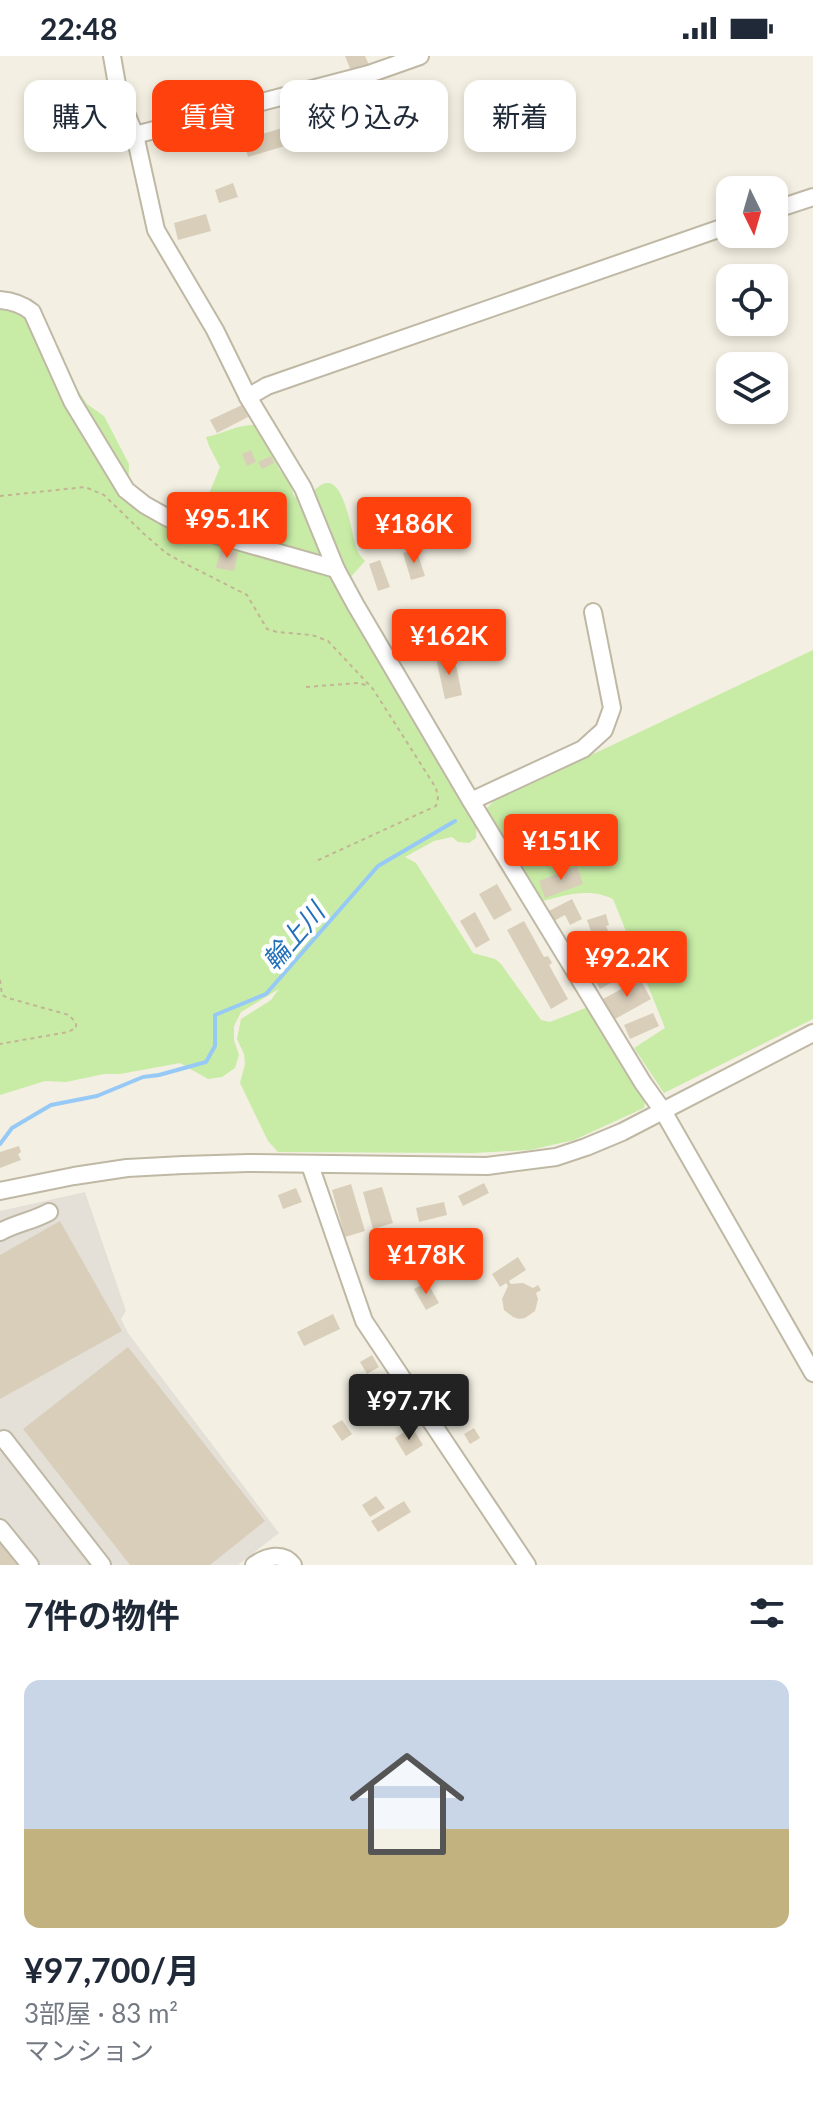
<!DOCTYPE html>
<html lang="ja">
<head>
<meta charset="utf-8">
<style>
  body { margin:0; font-family:Lato,"Noto Sans JP",sans-serif; background:#f6f6f7; color:#1f2937; height:100vh; display:flex; flex-direction:column; font-size:30px; white-space:nowrap }
  * { box-sizing:border-box; margin:0 }
  p { font-size:26px; color:#747a83 }
  .icon { flex:none; width:44px; height:44px; fill:none; stroke:currentColor; stroke-width:2; stroke-linecap:round; stroke-linejoin:round }
  .map { position:relative; height:1509px; overflow:hidden }
  .details { display:flex; flex-direction:column; background:#fff; flex:1 }
  .details>* { flex:none }
  .guide { position:absolute; left:24px; top:24px; width:766px; height:72px; display:flex; gap:16px }
  .needle { width:52px; rotate:175deg }
  .buttons { position:absolute; left:716px; top:120px; display:grid; gap:16px }
  .buttons a { display:grid; place-items:center; width:72px; height:72px; border-radius:16px; background:#fff; box-shadow:0 4px 12px #0003; font-size:40px }
  .price { position:absolute; translate:-50% -68px; padding:0 18px; border-radius:8px; background:#ff420d; color:#fff; font-size:26px; line-height:52px; filter:drop-shadow(0 2px 4px #0008) }
  .price::after { content:''; position:absolute; left:50%; top:48px; width:24px; height:18px; margin-left:-12px; background:inherit; clip-path:polygon(0 0,100% 0,50% 100%) }
  .price.selected { background:#222; color:#fff }
  ul { padding:0; list-style:none }
  li { display:grid; align-content:center; gap:16px; height:424px; padding:0 24px }
  li span { display:grid; place-items:center; height:248px; border-radius:16px; color:#555 }
  li>.icon { margin-inline-start:auto }
  span .icon { width:144px; height:144px; fill:#fffc; stroke-width:1 }
  li b { font-size:34px }
  h2 { display:flex; justify-content:space-between; align-items:center; height:96px; padding:0 24px; font-size:34px }
  .chip { padding:0 28px; border-radius:16px; background:#fff; box-shadow:0 4px 12px #0003; font-size:28px; line-height:72px }
  .chip.selected { background:#ff420d; color:#fff }
  .status { display:flex; justify-content:space-between; align-items:center; height:56px; padding:0 40px; background:#fff; direction:ltr }
  .status svg { height:22px; fill:currentColor }
  .map>svg:first-child { display:block }
  .industrial { fill:#e4e0d8 }
  .green { fill:#c8eca6 }
  .lines { fill:none; stroke-linecap:round; stroke-linejoin:round }
  .stream { stroke:#97c9f7; stroke-width:4 }
  .building { fill:#d9ceba }
  .minor-casing { stroke:#bfb8a4; stroke-width:20 }
  .path { stroke:#c2b594; stroke-width:2; stroke-dasharray:4 4; stroke-linecap:butt }
  .minor { stroke:#fff; stroke-width:16 }
  .labels { text-anchor:middle; dominant-baseline:central; stroke-width:8; stroke-linejoin:round; paint-order:stroke }
  .water-label { font-size:26px; font-style:italic; fill:#226fba; stroke:#fff }
</style>
</head>
<body>
<div class="status"><b>22:48</b><svg viewBox="0 0 49 12"><path d="M0 12V9h3v3zM5 12V6h3v6zM10 12V3h3v9zM15 12V0h3v12zM26 1h20v11H26zM47 4h2v5h-2z"/></svg></div>
<div class="map">
<svg width="813" height="1509" viewBox="0 0 813 1509">
  <rect width="100%" height="100%" fill="#f3efe2"/>
  <path class="industrial" d="M85,1136L126,1255L121,1263L128,1277L279,1477L238,1509H0V1155Z"/>
  <g class="green">
    <path d="M0,249H12L30,263L87,348L104,360L129,408L128,447L152,464L172,470L177,455C186,451 193,456 202,455L220,411L209,390L206,381C222,378 239,368 254,369L265,383L279,413L290,427L294,440L302,446C308,441 314,433 321,429C345,414 352,483 357,494C358,497 363,503 365,505L342,531L337,533L469,750C475,761 477,769 476,782L469,787L458,786L452,781L434,785L405,801L416,807L473,897L495,903L501,908L541,964L550,966L588,951L641,1038L645,1047L644,1052L574,1084L530,1094L473,1097L278,1096L268,1085L240,1027L245,1008L244,998L237,983L241,963L271,944L279,933L241,956L234,970V984L239,999L235,1012L222,1021L208,1023L180,1007L120,1018H104L66,1026L45,1025L0,1039Z"/>
    <path d="M813,594V963L664,1037L634,992L665,972L613,843C587,831 565,840 538,846L487,759V752L494,745Z"/>
  </g>
  <g class="lines">
    <path class="stream" d="M0,1088L12,1072L51,1049L97,1040L143,1021L159,1019L206,1006L215,990V959L266,938L378,810L455,765"/>
  </g>
  <g class="building">
    <path d="M345,0H365L369,9L351,15Z"/>
    <path d="M282,72L288,89L248,101L243,84Z"/>
    <path d="M233,127L238,141L219,147L215,134Z"/>
    <path d="M206,158L211,175L178,184L174,167Z"/>
    <path d="M242,349L248,361L217,377L210,364Z"/>
    <path d="M251,394L256,406L247,410L242,398Z"/>
    <path d="M271,400L274,407L262,413L258,406Z"/>
    <path d="M418,459L422,472L397,480L393,467Z"/>
    <path d="M386,469L390,482L363,490L359,477Z"/>
    <path d="M221,493L238,496L234,515L216,512Z"/>
    <path d="M416,493L425,520L411,524L403,497Z"/>
    <path d="M380,504L390,531L378,535L369,508Z"/>
    <path d="M454,599L462,639L445,643L436,602Z"/>
    <path d="M577,810L583,828L545,842L539,825Z"/>
    <path d="M497,828L512,854L494,864L479,838Z"/>
    <path d="M572,843L582,863L570,869L565,859L552,866L547,856Z"/>
    <path d="M475,856L490,884L476,892L460,865Z"/>
    <path d="M606,858L609,869L606,870L610,879L594,884L587,864Z"/>
    <path d="M524,865L544,901L548,900L552,907L549,909L568,943L551,953L507,874Z"/>
    <path d="M597,887L604,900L579,914L572,901Z"/>
    <path d="M627,894L637,912L600,933L590,915Z"/>
    <path d="M640,923L651,943L615,963L603,943Z"/>
    <path d="M653,957L659,970L630,983L624,969Z"/>
    <path d="M19,1090L21,1096L18,1098L21,1104L0,1112V1096Z"/>
    <path d="M484,1127L489,1137L463,1150L458,1140Z"/>
    <path d="M351,1128L365,1175L345,1181L332,1134Z"/>
    <path d="M382,1131L393,1167L373,1173L363,1136Z"/>
    <path d="M296,1132L302,1146L283,1153L278,1139Z"/>
    <path d="M444,1146L447,1159L419,1166L416,1152Z"/>
    <path d="M60,1165L122,1275L0,1343V1199Z"/>
    <path d="M518,1201L526,1214L509,1225L511,1228L523,1227L533,1232L538,1229L541,1234L536,1237L538,1243L535,1255L525,1262L519,1263L513,1261L504,1254L502,1243L508,1230L506,1227L500,1231L492,1218Z"/>
    <path d="M427,1226L439,1247L426,1254L414,1233Z"/>
    <path d="M333,1258L340,1273L304,1290L297,1276Z"/>
    <path d="M128,1291L265,1465L210,1509H130L23,1373Z"/>
    <path d="M372,1299L379,1311L367,1318L360,1306Z"/>
    <path d="M385,1332L397,1353L385,1360L373,1339Z"/>
    <path d="M342,1364L352,1378L342,1385L332,1370Z"/>
    <path d="M412,1371L423,1389L406,1400L395,1382Z"/>
    <path d="M474,1372L480,1382L470,1388L464,1378Z"/>
    <path d="M376,1440L385,1452L370,1461L362,1449Z"/>
    <path d="M404,1445L411,1456L378,1476L371,1465Z"/>
    <path d="M0,1487L17,1509H0Z"/>
  </g>
  <g class="lines">
    <defs>
      <g id="minor">
        <path d="M112,0L119,40L135,79L156,174L215,274L248,341L303,432L336,513L355,548L471,745L643,1027L663,1055L813,1317"/>
        <path d="M135,79L369,18L420,0"/>
        <path d="M774,154L813,141"/>
        <path d="M0,244C13,245 22,248 32,256L72,345L126,434L145,449L168,462L202,475L336,513"/>
        <path d="M248,341L267,330L730,169"/>
        <path d="M471,745L583,693L604,674L612,652L593,556"/>
        <path d="M310,1109L364,1265L527,1509"/>
        <path d="M0,1135L74,1120L127,1112L183,1109L248,1107L487,1110L556,1101L586,1091L622,1076L813,977"/>
        <path d="M0,1176C16,1167 33,1165 49,1156"/>
        <path d="M4,1383L102,1509"/>
        <path d="M0,1472L30,1509"/>
        <path d="M254,1509C267,1500 283,1496 293,1509"/>
      </g>
    </defs>
    <use href="#minor" class="minor-casing"/>
    <g class="path">
      <path d="M0,440L85,431L104,439L143,477L166,497L182,506L247,539L267,573L277,576L312,579L328,585L373,633L436,732L438,742L436,750L314,806"/>
      <path d="M306,631L358,627L369,630"/>
      <path d="M0,924L2,939L8,942L69,959L76,967V972L68,976L0,988"/>
    </g>
    <use href="#minor" class="minor"/>
  </g>
  <g class="labels">
    <g class="water-label">
      <text transform="translate(293 880) rotate(-49)">輪上川</text>
    </g>
  </g>
</svg>
<div class="buttons">
<a><svg class="needle" viewBox="-14 -14 28 28"><path d="M0-13l5 13h-10z" fill="#e53935"/><path d="M0 13l5-13h-10z" fill="#747a83"/></svg></a>
<a><svg class="icon" aria-label="locate" viewBox="0 0 24 24"><circle cx="12" cy="12" r="6"/><path d="M12 2v4M12 18v4M2 12h4M18 12h4"/></svg></a>
<a><svg class="icon" aria-label="layers" viewBox="0 0 24 24"><path d="M12 4l9 5-9 5-9-5zM3 14l9 5 9-5"/></svg></a>
</div>
<b class="price" style="left:227px;top:504px">¥95.1K</b>
<b class="price" style="left:414px;top:509px">¥186K</b>
<b class="price" style="left:449px;top:621px">¥162K</b>
<b class="price" style="left:561px;top:826px">¥151K</b>
<b class="price" style="left:627px;top:943px">¥92.2K</b>
<b class="price" style="left:426px;top:1240px">¥178K</b>
<b class="price selected" style="left:409px;top:1386px">¥97.7K</b>
<div class="guide">
<a class="chip">購入</a>
<a class="chip selected">賃貸</a>
<a class="chip">絞り込み</a>
<a class="chip">新着</a>
</div>
</div>
<section class="details">
<h2>7件の物件<svg class="icon" aria-label="filters" viewBox="0 0 24 24"><path d="M4 7h16M4 17h16"/><circle cx="9" cy="7" r="2"/><circle cx="15" cy="17" r="2"/></svg></h2>
<ul>
<li><span style="background:linear-gradient(#c9d6e8 60%,#c2b280 0)"><svg class="icon" aria-label="home" viewBox="0 0 24 24"><path d="M3 11l9-7 9 7M6 9v11h12V9"/></svg></span><div><b>¥97,700/月</b><p>3部屋 · 83 m²</p><p>マンション</p></div></li>
</ul>
</section>
</body>
</html>
